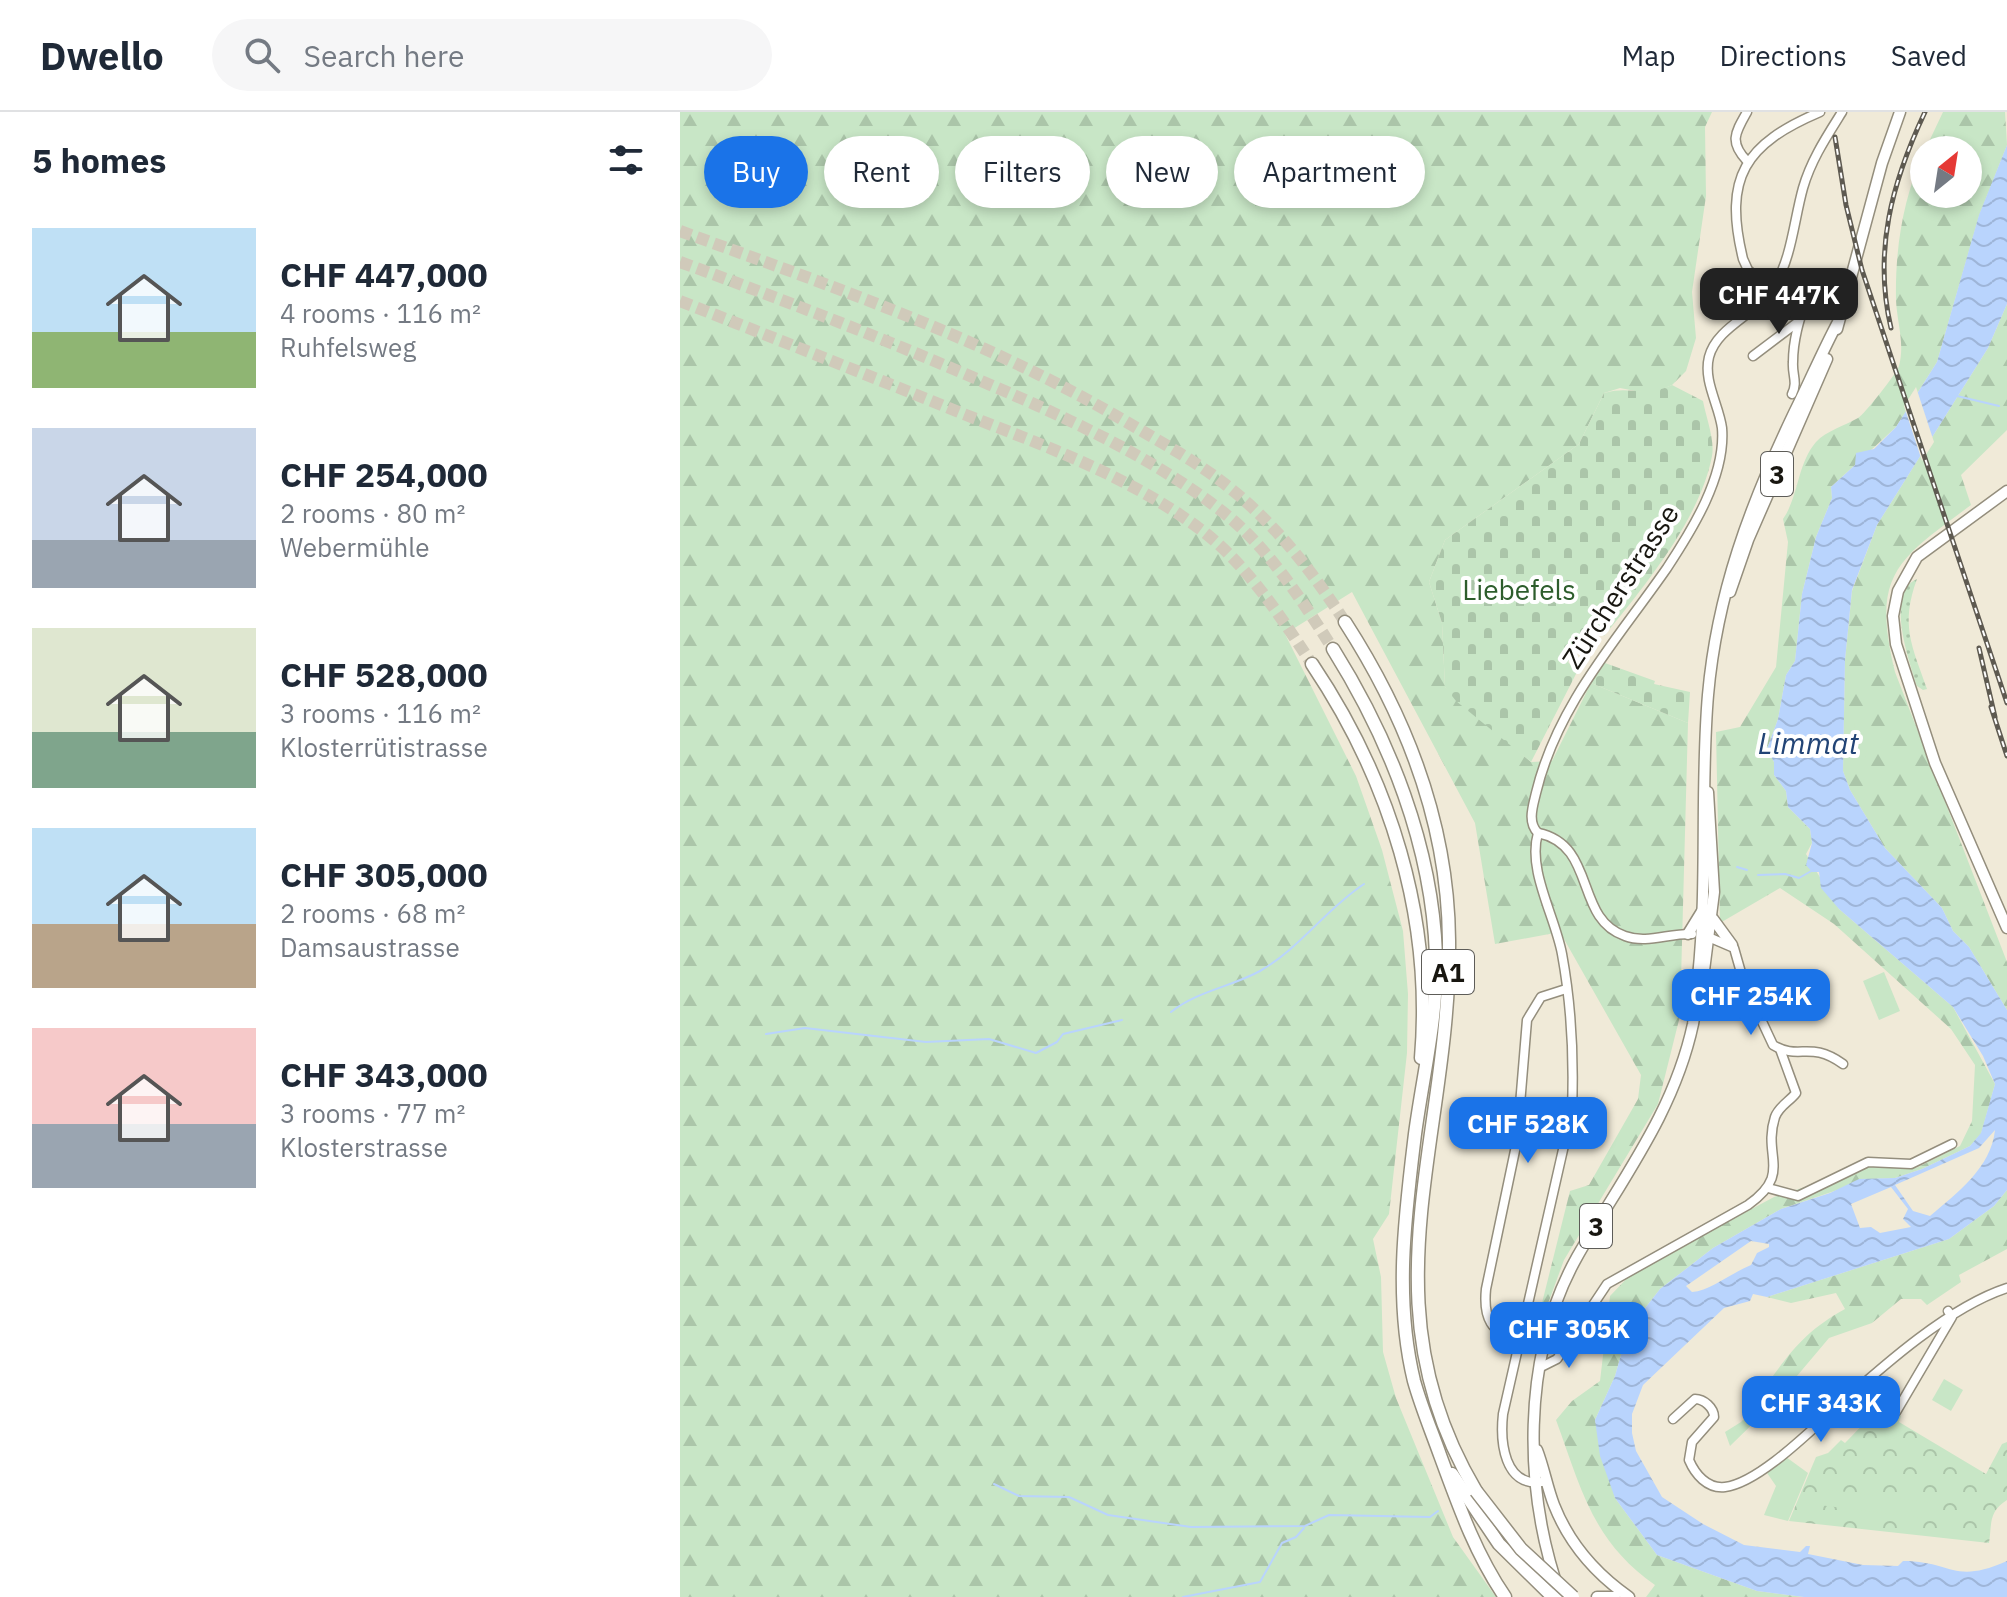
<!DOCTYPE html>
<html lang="en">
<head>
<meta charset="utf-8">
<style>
  body { margin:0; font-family:"IBM Plex Sans",sans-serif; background:#f6f6f7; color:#1f2937; height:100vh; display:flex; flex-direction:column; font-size:30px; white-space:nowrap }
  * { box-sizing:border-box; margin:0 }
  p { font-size:26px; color:#747a83 }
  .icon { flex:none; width:44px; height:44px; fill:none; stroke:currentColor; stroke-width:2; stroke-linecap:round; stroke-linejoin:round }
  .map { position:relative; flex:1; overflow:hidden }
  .drawer { display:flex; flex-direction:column; background:#fff; width:680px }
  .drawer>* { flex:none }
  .hud { position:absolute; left:24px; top:24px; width:760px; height:72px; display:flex; gap:16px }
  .needle { width:52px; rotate:30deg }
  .tools { position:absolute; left:1230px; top:24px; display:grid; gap:16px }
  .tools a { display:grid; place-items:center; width:72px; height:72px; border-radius:50%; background:#fff; box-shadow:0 4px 12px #0003; font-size:40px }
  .price { position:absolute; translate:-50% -68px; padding:0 18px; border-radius:16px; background:#1a73e8; color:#fff; font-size:26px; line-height:52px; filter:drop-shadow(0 2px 4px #0008) }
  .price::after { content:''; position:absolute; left:50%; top:48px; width:24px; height:18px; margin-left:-12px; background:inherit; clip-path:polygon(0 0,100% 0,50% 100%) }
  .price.on { background:#222; color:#fff }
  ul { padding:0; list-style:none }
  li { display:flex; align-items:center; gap:24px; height:200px; padding:0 32px }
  li span { display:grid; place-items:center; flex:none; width:224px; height:160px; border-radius:0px; color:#555 }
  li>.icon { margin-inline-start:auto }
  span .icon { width:96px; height:96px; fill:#fffc; stroke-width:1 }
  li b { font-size:34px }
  h2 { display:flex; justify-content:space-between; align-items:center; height:96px; padding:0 32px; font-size:34px }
  .pill { padding:0 28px; border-radius:36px; background:#fff; box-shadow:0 4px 12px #0003; font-size:28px; line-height:72px }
  .pill.on { background:#1a73e8; color:#fff }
  header { display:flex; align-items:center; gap:48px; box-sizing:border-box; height:112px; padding:0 40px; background:#fff; border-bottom:2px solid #e0e1e3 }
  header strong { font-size:38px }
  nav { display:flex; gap:44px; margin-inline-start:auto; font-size:28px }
  .search { width:560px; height:72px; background:#f6f6f7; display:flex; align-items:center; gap:20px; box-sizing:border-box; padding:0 28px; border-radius:44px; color:#747a83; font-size:30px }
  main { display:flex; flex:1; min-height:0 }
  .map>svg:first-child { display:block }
  .grass { fill:url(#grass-dots) }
  .forest { fill:url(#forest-firs) }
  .cemetery { fill:url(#cemetery-stones) }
  .park { fill:url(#park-crowns) }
  .garden { fill:#c8e6c6 }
  .water { fill:url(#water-waves); fill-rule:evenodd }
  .pier { fill:#f0ead8 }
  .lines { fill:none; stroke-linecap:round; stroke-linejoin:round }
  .stream { stroke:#b9d4fd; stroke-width:2 }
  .highway-tunnel { stroke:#d0caba; stroke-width:12; stroke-dasharray:12 6; stroke-linecap:butt }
  .minor-casing { stroke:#948e7d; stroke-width:11 }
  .major-casing { stroke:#948e7d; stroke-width:13 }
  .highway-casing { stroke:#948e7d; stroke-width:15 }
  .minor { stroke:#fff; stroke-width:8 }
  .major { stroke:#fff; stroke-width:10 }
  .highway { stroke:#fff; stroke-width:12 }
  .rail-casing { stroke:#5e5a51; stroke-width:5 }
  .rail { stroke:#fff; stroke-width:2; stroke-dasharray:6; stroke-linecap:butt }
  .highway-bridge-casing { stroke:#948e7d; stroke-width:15; stroke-linecap:butt }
  .highway-bridge { stroke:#fff; stroke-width:12 }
  .labels { text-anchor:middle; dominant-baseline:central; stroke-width:8; stroke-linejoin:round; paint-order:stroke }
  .shield { fill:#fff; stroke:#5d5c58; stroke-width:2 }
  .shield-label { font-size:26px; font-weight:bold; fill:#181610 }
  .street-label { font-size:28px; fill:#181610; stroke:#fff }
  .park-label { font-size:28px; fill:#2d5d2c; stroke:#fff }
  .water-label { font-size:30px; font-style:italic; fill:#224476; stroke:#fff }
</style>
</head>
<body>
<header>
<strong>Dwello</strong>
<div class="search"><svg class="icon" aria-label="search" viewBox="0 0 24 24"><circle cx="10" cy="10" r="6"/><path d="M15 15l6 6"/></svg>Search here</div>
<nav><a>Map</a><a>Directions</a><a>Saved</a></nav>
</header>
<main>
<section class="drawer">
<h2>5 homes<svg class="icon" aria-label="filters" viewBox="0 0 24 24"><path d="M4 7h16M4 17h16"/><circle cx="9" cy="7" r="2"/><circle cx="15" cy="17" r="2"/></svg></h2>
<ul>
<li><span style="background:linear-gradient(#bfe0f5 65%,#8fb573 0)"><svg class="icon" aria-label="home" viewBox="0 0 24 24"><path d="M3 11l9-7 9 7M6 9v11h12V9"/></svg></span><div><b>CHF 447,000</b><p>4 rooms · 116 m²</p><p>Ruhfelsweg</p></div></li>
<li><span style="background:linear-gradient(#c9d6e8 70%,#9aa5b1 0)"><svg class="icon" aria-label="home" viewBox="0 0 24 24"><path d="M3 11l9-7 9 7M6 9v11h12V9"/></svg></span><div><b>CHF 254,000</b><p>2 rooms · 80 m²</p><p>Webermühle</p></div></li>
<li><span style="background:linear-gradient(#dfe7d0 65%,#7fa58c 0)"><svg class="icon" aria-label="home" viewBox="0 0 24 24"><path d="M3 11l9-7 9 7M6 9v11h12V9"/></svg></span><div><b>CHF 528,000</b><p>3 rooms · 116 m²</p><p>Klosterrütistrasse</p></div></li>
<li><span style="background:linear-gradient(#bfe0f5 60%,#b9a48a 0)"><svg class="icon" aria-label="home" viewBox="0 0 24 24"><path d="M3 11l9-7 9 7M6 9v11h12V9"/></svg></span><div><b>CHF 305,000</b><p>2 rooms · 68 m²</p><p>Damsaustrasse</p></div></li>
<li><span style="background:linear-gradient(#f6c9c9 60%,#9aa5b1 0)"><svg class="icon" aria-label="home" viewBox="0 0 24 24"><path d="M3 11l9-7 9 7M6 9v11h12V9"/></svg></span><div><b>CHF 343,000</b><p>3 rooms · 77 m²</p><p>Klosterstrasse</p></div></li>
</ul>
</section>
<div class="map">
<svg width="1327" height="1485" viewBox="0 0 1327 1485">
  <defs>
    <pattern id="grass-dots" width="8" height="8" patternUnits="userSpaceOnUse" patternTransform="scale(2)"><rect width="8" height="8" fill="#c8e6c6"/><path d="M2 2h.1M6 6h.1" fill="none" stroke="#abc5a9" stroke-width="1.8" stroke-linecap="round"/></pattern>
    <pattern id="forest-firs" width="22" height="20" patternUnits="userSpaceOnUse" patternTransform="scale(2)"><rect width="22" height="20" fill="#c8e6c6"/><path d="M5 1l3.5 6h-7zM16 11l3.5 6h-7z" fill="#abc5a9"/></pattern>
    <pattern id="cemetery-stones" width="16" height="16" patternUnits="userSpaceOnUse" patternTransform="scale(2)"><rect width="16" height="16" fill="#c8e6c6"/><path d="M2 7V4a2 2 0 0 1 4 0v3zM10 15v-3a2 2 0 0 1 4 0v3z" fill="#abc5a9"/></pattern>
    <pattern id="park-crowns" width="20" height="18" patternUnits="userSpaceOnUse" patternTransform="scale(2)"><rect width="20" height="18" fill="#c8e6c6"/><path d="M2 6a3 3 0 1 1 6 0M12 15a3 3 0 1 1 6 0" fill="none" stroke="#abc5a9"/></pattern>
    <pattern id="water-waves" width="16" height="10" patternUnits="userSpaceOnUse" patternTransform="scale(2)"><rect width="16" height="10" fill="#b9d4fd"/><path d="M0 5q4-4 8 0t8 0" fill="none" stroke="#9eb5d8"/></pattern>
  </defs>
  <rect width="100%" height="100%" fill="#f0ead8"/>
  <path class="grass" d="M1237,467C1220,513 1232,534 1247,577L1243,578L1237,574C1230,551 1204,481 1237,467Z"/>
  <g class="forest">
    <path d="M0,0H1032L1025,15L1026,84L1012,180L1016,226L1006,259L992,273L971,282L940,276L924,281L899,332L765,428L749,470L762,511L765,575L851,650L872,649L911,571L1008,611L1000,904L978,992L884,1148L862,1208L858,1207L890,1079L909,1073L958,987L961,963L880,820L815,832L795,711L672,480L605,522L676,664L702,738L723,819L728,882L727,941L709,1102L693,1127L701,1165L703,1240L716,1286L773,1425L816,1485H0Z"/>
    <path d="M1263,0H1325L1327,33L1299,104L1257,250L1216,315L1151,375L1152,386L1136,425L1122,482L1115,549L1106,563L1098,607L1087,637L1094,650V663L1106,679L1108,695L1130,717L1132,731L1126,742L1159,797L1273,895L1315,972L1301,1022L1290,1034L1242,1057L1215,1066L1190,1067L1101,1097L1033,1136L980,1177L948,1218L935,1264L915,1308L935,1386L977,1443L1077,1479L1124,1485H966L975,1473C912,1429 901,1376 876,1308L892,1289L920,1269L930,1184L952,1161L1094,1085L1195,1052L1236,1056L1280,1034L1292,1009L1295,953L1271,917L1154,812L1100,776L1040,811L1036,620L1060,615L1096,555L1108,430L1103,407C1119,384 1117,352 1136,330C1146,319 1166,313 1178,306C1184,303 1217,261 1219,254C1225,231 1217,211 1216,188C1215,136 1223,87 1244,39V82H1288V38H1245Z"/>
    <path d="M1327,192V318L1281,363L1291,393C1217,448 1191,462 1215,560L1327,850V898L1289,835L1273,819L1262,796L1205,736L1170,678L1163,659L1165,548L1172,479L1197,413L1308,236Z"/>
    <path d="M1327,1078V1137L1279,1163L1281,1170L1247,1193L1241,1187H1221L1192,1211L1149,1226L1095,1290L1050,1334L1045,1320L1061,1310L1092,1277L1090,1268C1114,1235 1129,1217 1165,1197L1156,1181L1111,1191L1087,1185L1269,1127L1314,1094Z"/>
  </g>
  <g class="cemetery">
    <path d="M992,273L1023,289C1026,305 1035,328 1032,344C1020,407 964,475 924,524L915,516L888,550L897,560L851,650L776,589L765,575L762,511L749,470L765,428L899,332L924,281C954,273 960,287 992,273Z"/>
    <path d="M925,551L975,569L974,572L1010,580L1008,611L911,571Z"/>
  </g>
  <path class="park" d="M1206,1293L1221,1304L1219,1310L1306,1362L1322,1332L1327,1330V1388C1308,1400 1312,1412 1309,1431L1109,1409L1136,1345L1148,1341L1161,1328L1165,1331L1197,1298L1200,1300Z"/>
  <g class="garden">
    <path d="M1176,604L1191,607L1184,658L1168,654Z"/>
    <path d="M1204,860L1220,899L1199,908L1183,869Z"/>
    <path d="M1264,1267L1283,1278L1271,1299L1252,1288Z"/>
    <path d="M1106,1345L1128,1361L1108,1409L1084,1403L1096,1374L1085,1358Z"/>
    <path d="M1143,1377L1247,1390L1251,1401L1243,1406L1139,1393L1134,1389L1135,1381Z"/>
  </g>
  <path class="water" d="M1327,33V192L1308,236L1197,413L1172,478L1165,548L1163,659L1170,678L1205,736L1262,796L1273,819L1289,835L1327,898V1078L1314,1094L1269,1127L1087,1185L1073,1182L1070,1189L1044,1196L963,1273L952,1302V1321L956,1339L982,1385L1023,1412L1064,1433L1120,1440L1126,1434H1130L1128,1442L1183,1453L1218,1454L1223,1449C1272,1449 1273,1473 1327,1449V1485H1124L1077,1479L977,1443L935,1386L920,1344L915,1308L935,1264L948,1218L980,1177L1033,1136L1101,1097L1150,1081L1179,1067L1215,1066L1242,1057L1290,1034L1301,1021L1315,972L1303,944L1273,895L1159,797L1141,776L1139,760H1132L1126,753L1132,731L1130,717L1108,695L1106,679L1094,663V650L1087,637L1098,607L1106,563L1115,549L1122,482L1136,425L1152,386L1151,375L1175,353L1176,341L1194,337L1216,315L1257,250L1299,103ZM1315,1018C1311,1056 1277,1081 1250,1104L1233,1099L1215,1073L1299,1036ZM1211,1075L1228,1097L1223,1107L1231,1115L1200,1121L1191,1115L1180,1116L1171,1092ZM1071,1129L1089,1132V1135L1077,1141L1071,1153C1051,1161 1030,1179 1012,1180L1006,1174Z"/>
  <path class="pier" d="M1236,275L1254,330L1242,349L1224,294Z"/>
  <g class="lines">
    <g class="stream">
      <path d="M1277,284L1319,294"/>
      <path d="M1057,755L1067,758"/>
      <path d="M1078,763L1105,762L1119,766L1133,758"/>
      <path d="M491,900C517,879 551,875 580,859C620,836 646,797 684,772"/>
      <path d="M86,922L125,916L246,930L309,927L356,941L377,930L383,922L442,908"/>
      <path d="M314,1372L339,1384L389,1385L428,1403L511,1415L625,1414L649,1403L750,1405L758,1399"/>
      <path d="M503,1485L580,1470L602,1431L616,1425L624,1416"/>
    </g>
    <g class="highway-tunnel">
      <path d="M0,119C154,175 309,228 450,312C486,333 524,354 556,381C600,418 634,462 665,510"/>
      <path d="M0,150C101,187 200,225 299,268C381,303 467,342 539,397C587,433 621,487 653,537"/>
      <path d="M0,189C94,226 188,263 281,301C363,333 449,364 520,417C567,452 600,504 632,552"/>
    </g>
    <defs>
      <g id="minor">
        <path d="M1067,49C1049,30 1055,21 1067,0"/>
        <path d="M1098,169L1122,178L1127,184C1120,206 1113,227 1113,250C1112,263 1118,270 1112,282"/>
        <path d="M1092,179L1068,158L1063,147C1043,65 1065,32 1140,0"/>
        <path d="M1073,244L1118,210"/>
        <path d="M858,721C847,710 853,694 856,681C877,593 937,528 987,456C1012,418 1046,364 1042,316C1039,293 1023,269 1029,245C1037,214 1078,202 1094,175C1112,145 1114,108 1123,76C1131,48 1147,24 1162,0"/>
        <path d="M858,721C847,758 875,804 882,842C891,891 894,947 892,998L823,1302C820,1330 824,1375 862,1370"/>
        <path d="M858,721C917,733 894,807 945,824C967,832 989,821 1012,822"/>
        <path d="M1026,824L1054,836L1064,871L1093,933C1120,949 1129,928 1163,952"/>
        <path d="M1088,1076L1118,1084L1188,1050L1231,1052L1272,1032"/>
        <path d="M840,1230C811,1220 803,1207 806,1177L837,1029L847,908L861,885L886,877"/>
        <path d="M859,1256L877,1247L927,1172L1068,1093C1113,1061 1082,1045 1095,1005C1099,994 1109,990 1116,981L1100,937"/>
        <path d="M1216,1300L1272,1205L1268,1199"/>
        <path d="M993,1307L1015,1287C1024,1287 1034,1296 1034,1305L1012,1330L1009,1348C1015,1362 1027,1377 1045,1375C1079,1371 1132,1317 1158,1294C1204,1253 1269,1195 1327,1176"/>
      </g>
      <g id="major">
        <path d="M1157,217L1202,51L1220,0"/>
        <path d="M1327,379L1237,445L1218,479L1213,504L1216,532L1255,651L1327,816"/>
        <path d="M1050,480L1068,428L1147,247"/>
        <path d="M1033,807L1052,833"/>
        <path d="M1008,822L1024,796"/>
        <path d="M1021,882L1034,780L1028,680"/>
        <path d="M857,1338C864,1356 867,1375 874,1393C889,1431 916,1462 949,1485"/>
        <path d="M881,1485C843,1379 841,1245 897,1145C941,1068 994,1001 1013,912C1016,896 1016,881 1018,865C1028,771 1020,677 1028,583C1037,481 1070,393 1114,301C1129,271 1142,240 1158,210"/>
        <path d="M917,1485H935"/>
      </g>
      <g id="highway">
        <path d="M665,510C727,606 768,713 769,828C771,1027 682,1189 796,1379"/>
        <path d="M653,537C710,628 752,734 756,843C758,904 743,962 735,1022C725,1104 714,1187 734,1269C741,1294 751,1318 760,1343C778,1392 795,1441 825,1485"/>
        <path d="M632,552C710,668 753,805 741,946"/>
        <path d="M772,1362L819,1432L873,1485"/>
      </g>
    </defs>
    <use href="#minor" class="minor-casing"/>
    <use href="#major" class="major-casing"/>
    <use href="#highway" class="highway-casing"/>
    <use href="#minor" class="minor"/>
    <use href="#major" class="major"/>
    <use href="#highway" class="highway"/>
    <defs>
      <g id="rail">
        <path d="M1155,25L1166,93L1182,158L1327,591"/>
        <path d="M1211,216C1193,139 1212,70 1245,0"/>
        <path d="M1299,536L1315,605"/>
        <path d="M1311,595L1327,644"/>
      </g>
    </defs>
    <use href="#rail" class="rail-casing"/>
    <use href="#rail" class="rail"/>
    <defs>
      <path id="highway-bridge" d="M796,1379L841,1437L893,1485"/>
    </defs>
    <use href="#highway-bridge" class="highway-bridge-casing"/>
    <use href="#highway-bridge" class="highway-bridge"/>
  </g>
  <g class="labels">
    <g class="shield">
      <rect x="1081" y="340" width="32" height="44" rx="6"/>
      <rect x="742" y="838" width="52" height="44" rx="6"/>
      <rect x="900" y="1092" width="32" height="44" rx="6"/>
    </g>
    <g class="shield-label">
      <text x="1097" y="362">3</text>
      <text x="768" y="860">A1</text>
      <text x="916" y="1114">3</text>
    </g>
    <g class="street-label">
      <text transform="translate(940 474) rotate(-57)">Zürcherstrasse</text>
    </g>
    <g class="park-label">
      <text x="839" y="477">Liebefels</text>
    </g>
    <g class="water-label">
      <text x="1128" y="630">Limmat</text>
    </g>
  </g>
</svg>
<div class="tools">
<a><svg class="needle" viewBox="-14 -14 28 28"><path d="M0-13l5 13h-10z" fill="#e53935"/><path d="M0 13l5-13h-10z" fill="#747a83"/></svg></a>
</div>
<b class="price on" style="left:1099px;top:224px">CHF 447K</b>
<b class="price" style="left:1071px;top:925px">CHF 254K</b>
<b class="price" style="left:848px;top:1053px">CHF 528K</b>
<b class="price" style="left:889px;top:1258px">CHF 305K</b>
<b class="price" style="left:1141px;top:1332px">CHF 343K</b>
<div class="hud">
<a class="pill on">Buy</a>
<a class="pill">Rent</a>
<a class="pill">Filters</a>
<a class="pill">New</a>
<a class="pill">Apartment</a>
</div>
</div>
</main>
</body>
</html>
